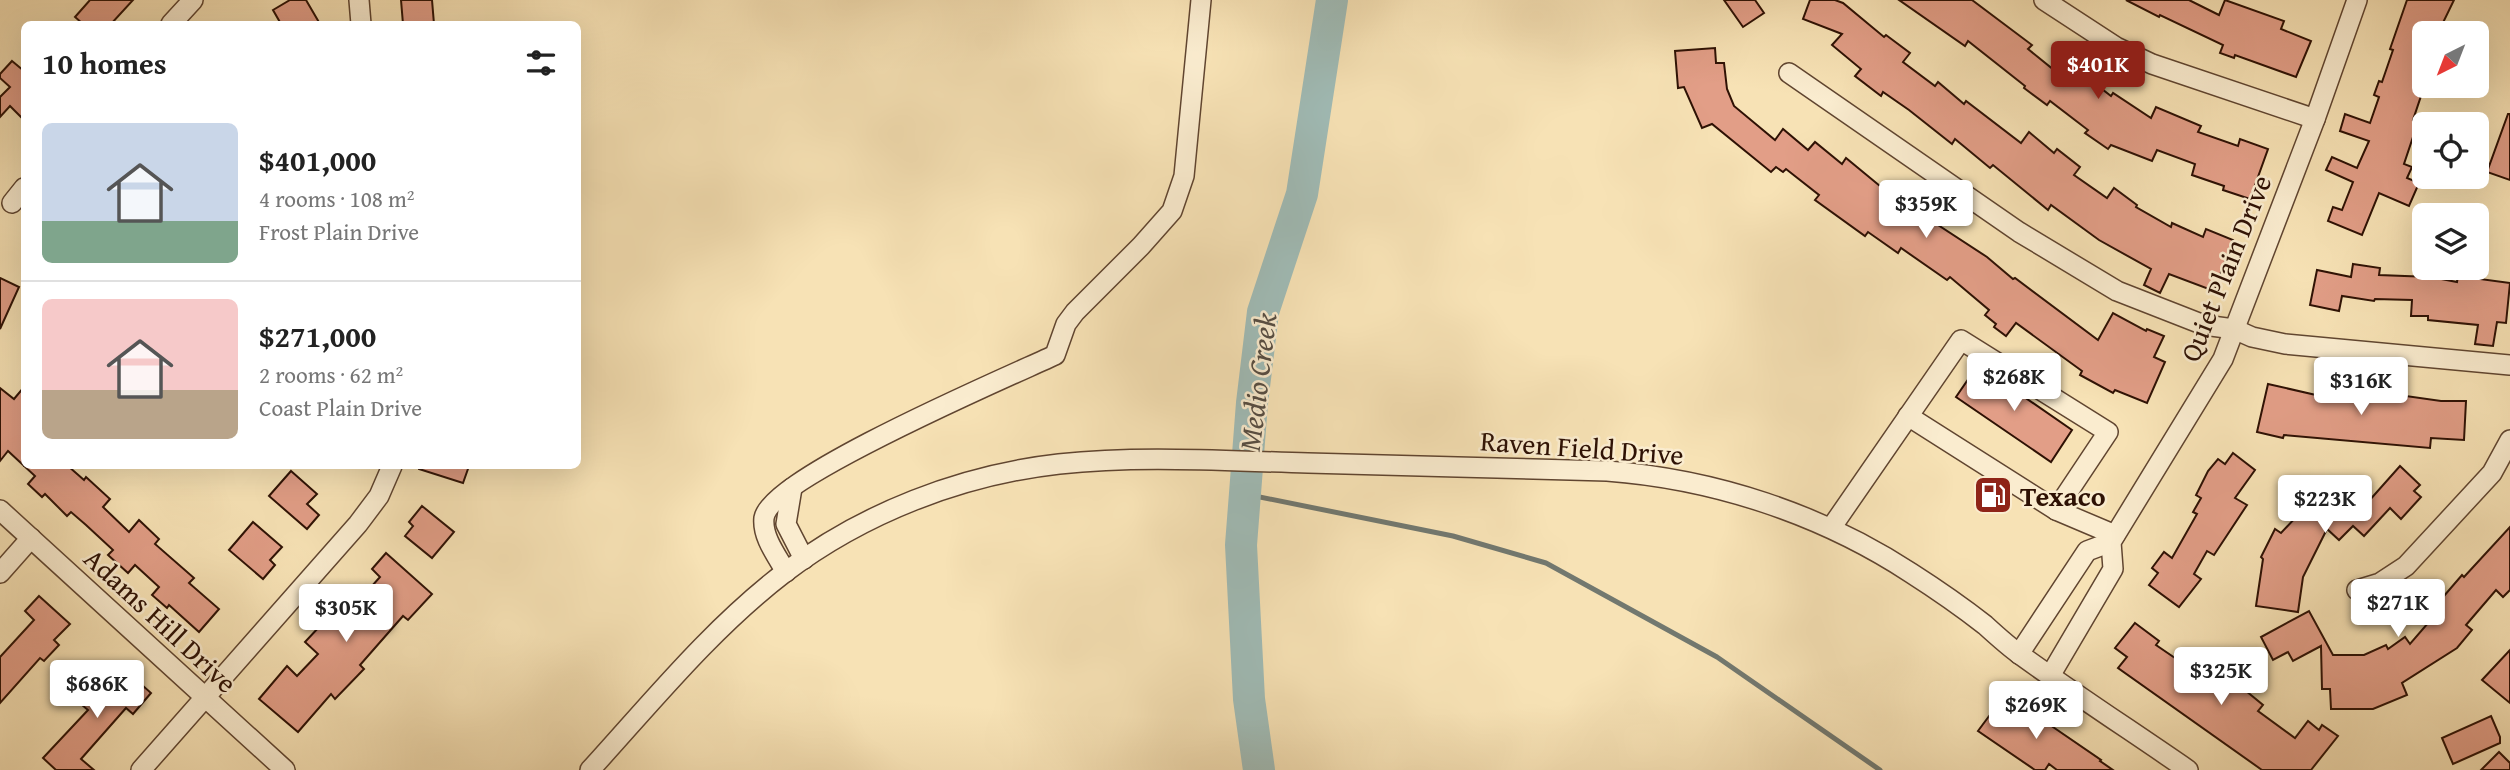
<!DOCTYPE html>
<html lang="en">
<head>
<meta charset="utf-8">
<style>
  body { margin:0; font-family:"Gentium Book Plus",serif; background:#f6f6f6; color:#222; height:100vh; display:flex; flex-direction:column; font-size:26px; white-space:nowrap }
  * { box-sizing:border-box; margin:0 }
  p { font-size:23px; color:#767676 }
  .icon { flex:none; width:38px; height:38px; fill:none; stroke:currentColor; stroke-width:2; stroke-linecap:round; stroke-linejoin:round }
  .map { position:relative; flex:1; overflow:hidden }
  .sheet { position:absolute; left:21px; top:21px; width:560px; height:448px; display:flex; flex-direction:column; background:#fff; border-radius:10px; box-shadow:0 7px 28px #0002 }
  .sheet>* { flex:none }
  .needle { width:46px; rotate:222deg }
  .fabs { position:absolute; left:2412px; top:21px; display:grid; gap:14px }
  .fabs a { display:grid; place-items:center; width:77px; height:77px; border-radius:10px; background:#fff; box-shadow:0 7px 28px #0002; font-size:35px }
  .price { position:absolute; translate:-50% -60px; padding:0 16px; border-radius:7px; background:#fff; color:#222; font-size:23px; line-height:46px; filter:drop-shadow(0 2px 4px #0008) }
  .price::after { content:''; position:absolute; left:50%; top:42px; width:21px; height:16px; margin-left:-10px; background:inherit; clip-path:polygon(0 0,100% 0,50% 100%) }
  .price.selected { background:#8f2418; color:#fff }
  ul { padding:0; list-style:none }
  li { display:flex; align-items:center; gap:21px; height:175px; padding:0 21px }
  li+li { border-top:2px solid #e0e0e0 }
  li span { display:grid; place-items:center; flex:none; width:196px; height:140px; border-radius:10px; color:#555 }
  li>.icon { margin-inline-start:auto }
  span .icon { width:84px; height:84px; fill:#fffc; stroke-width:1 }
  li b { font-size:30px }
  h2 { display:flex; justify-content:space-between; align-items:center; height:84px; padding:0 21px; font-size:30px }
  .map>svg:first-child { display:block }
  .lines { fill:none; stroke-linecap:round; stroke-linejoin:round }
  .stream { stroke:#72786f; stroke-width:5 }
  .river { stroke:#a0bcb7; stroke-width:32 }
  .building { fill:#e29e87; stroke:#2e1104; stroke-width:2 }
  .minor-casing { stroke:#604530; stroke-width:22 }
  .minor { stroke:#faeccf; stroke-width:19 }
  .labels { text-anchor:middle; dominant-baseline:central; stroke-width:5; stroke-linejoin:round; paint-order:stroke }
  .street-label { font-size:28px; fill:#2e1104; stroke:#faeccf }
  .poi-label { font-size:28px; font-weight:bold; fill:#2e1104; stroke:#faeccf; text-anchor:start }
  .water-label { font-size:30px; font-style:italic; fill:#564d43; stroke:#faeccf }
</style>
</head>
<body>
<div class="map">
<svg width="2510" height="770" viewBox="0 0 2510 770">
  <rect width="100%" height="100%" fill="#f7e2b5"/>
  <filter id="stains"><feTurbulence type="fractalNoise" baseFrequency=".00286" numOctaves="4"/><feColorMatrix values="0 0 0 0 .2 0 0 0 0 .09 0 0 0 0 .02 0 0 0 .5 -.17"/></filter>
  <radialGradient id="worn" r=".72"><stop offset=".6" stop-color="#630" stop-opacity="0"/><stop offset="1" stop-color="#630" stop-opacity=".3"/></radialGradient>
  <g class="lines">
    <path class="stream" d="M1245,494L1453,536L1546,563L1717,657L1880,770"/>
    <path class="river" d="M1259,770L1249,699L1241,545L1252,403L1263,312L1302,194L1332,0"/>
  </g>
  <g class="building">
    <path d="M90,0H133L111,24H83L75,17Z"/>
    <path d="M290,0H306L320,24H281L273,10Z"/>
    <path d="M401,0H432L434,24H403Z"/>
    <path d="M1724,0H1755L1764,13L1743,27Z"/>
    <path d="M1810,0H1835L1843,3L1884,37L1886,35L1910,53L1903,62L1935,86L1938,82L1964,104L1966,101L2021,143L2029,132L2054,153L2057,149L2080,167L2074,175L2107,198L2114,188L2137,205L2136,207L2171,227L2172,223L2203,237L2206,229L2233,240L2214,291L2169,274L2160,293L2144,285L2151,269L2099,240L2051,205L2048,210L1993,165L1990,168L1955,139L1952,144L1909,110L1883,92L1881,96L1855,76L1861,69L1832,45L1842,34L1803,19Z"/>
    <path d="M1899,0H1972L2032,45L2028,49L2054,70L2060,63L2077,76L2080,72L2111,96L2113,93L2151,118L2156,107L2201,126L2198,132L2238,146L2240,139L2268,149L2250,199L2223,190L2224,186L2192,175L2195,164L2157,150L2152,161L2111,145L2108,149L2085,133L2088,130L2050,101L2047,105L2024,88L2025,86L1968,41L1965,46Z"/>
    <path d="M2126,0H2189L2219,15L2225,0L2284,21L2281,29L2311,41L2296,77L2235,55L2234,58L2220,53L2223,45L2160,15L2159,17Z"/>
    <path d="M2407,0H2454L2438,33H2424V87L2413,120L2418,122L2404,164L2412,167L2407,178L2419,183L2409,206L2379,193L2362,235L2328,221L2333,207L2342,210L2353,182L2326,170L2332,157L2357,168L2369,141L2340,131L2345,114L2370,123L2379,97L2374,95L2379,81L2382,82L2393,50L2390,49Z"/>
    <path d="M1715,48L1716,63H1724L1727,89L1734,106L1775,140L1783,129L1808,150L1815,142L1842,164L1846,158L1886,191L1987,257L2013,279L2015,278L2098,340L2113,313L2146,331L2147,329L2164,336L2154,357L2165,362L2147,403L2115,390L2113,393L2080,375L2082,371L2016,323L2006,336L1994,327L1996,324L1985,315L1989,310L1950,277L1947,280L1901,248L1898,253L1868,232L1865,236L1815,200L1819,195L1786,169L1783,172L1776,167L1771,172L1712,124L1702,128L1684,87L1678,88L1675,51Z"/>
    <path d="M12,61L24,71V120L10,106L0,117V97L10,87L0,78V74Z"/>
    <path d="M2508,114H2510V180L2487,172Z"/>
    <path d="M2353,264L2380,268L2379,275L2431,277L2457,282L2458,276L2510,283L2506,323L2497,322L2493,346L2475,344L2478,325L2428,320V316H2411L2412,300L2375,299L2374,301L2342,296L2339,311L2310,305L2317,270L2351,277Z"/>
    <path d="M0,278L19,287L0,329Z"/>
    <path d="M1978,365L2072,430L2051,462L1956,397Z"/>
    <path d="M2268,384L2316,395L2317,387L2370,394L2371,391L2441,401H2466L2464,440L2431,438L2430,448L2284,435L2283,438L2257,432Z"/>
    <path d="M24,387V466H68L84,480L86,477L110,499L103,507L129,532L139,520L159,539L155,544L194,578L189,583L219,609L199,632L169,605L167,608L152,595L159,587L135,565L128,573L108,555L113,550L86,525L71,512L67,516L45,494L42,497L28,484L35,476L8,451L0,461V388L14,399Z"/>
    <path d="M2233,453L2255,470L2235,498L2247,505L2214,555L2207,551L2194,574L2201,579L2179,607L2149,585L2158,573L2152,568L2164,552L2172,558L2197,514L2193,512L2201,498L2196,495L2208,471L2218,459L2225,464Z"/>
    <path d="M419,466H469L463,483L419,469Z"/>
    <path d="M2400,466L2420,485L2414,491L2421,497L2401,519L2390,508L2364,536L2353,526L2339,540L2327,529L2303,577L2298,612L2256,606L2263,559L2261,557L2275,529L2281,533L2314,498L2322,506L2346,481L2368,502Z"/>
    <path d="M291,471L317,494L307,504L319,515L307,529L269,496Z"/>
    <path d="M422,506L454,532L432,558L405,536L413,526L409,522Z"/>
    <path d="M253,522L282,547L270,560L275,565L263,579L229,550Z"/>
    <path d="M2510,527V590L2503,597L2496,590L2466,625L2472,630L2457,648L2402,683L2407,695L2373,709H2331L2330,689H2322L2321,646L2293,661L2288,652L2273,660L2261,637L2309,611L2333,655H2364L2386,645L2388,649L2405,637L2410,644L2435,615L2431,611L2462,575L2464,577Z"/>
    <path d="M386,553L432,594L408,620L403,616L360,665L364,669L335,699L331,694L298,732L259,699L287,666L297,676L318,654L305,642L335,610L339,614L351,601L355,605L380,577L372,569Z"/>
    <path d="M39,596L70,624L54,640L59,645L44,661L40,658L0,703V657L34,620L25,611Z"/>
    <path d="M2135,623L2159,641L2156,645L2194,671L2202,660L2240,686L2263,705L2258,711L2295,738L2308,721L2319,730L2322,725L2338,736L2311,770H2262L2118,668L2127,657L2115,648Z"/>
    <path d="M2510,650V703L2482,680Z"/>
    <path d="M123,668L151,693L133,714L126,708L81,759L94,770H56L43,758L88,710L82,705L106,678L110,682Z"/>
    <path d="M2001,700L2014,709L2018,703L2101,760L2100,761L2113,770H2057L2049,764L2045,770H2035L1978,731Z"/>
    <path d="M2491,716L2500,737V743L2453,764L2442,738Z"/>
    <path d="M2499,752L2510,763V770H2481Z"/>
  </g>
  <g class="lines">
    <defs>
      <g id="minor">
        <path d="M359,0L361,24"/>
        <path d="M2044,0L2116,47L2152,64L2315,119"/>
        <path d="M171,24L193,0"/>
        <path d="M1789,73L2019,232L2117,291L2204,325L2234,329L2252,337L2285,344L2510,365"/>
        <path d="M12,203L24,188"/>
        <path d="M1908,416L2056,510"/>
        <path d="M792,488L786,524L804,559"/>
        <path d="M0,510L285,770"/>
        <path d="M1831,528L1961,340L2108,432L2056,510L2115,535"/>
        <path d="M786,572C777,556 762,537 764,518C770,478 1010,376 1055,355L1066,324L1075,312L1141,246L1172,211L1184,176L1201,0"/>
        <path d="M0,573L31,538"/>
        <path d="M2357,590L2380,583L2406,566L2492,473L2510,440"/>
        <path d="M2019,654L2087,551L2111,542"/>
        <path d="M2050,676L2113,569L2111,542L2223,359L2315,119L2357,0"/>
        <path d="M141,770L358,524L379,496L392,466"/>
        <path d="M590,770C652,702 711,629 784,573C863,513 961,475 1059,464C1142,455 1225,461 1308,463C1408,466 1507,468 1607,471C1714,479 1821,514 1911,573C1936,589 1962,607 1985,625C1997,636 2009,647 2022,656C2076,695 2133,732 2188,770"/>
      </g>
    </defs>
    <use href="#minor" class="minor-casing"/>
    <use href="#minor" class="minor"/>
  </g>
  <defs>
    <symbol id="fuel-square" viewBox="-11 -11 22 22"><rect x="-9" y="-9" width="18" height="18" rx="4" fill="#8f2418" stroke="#faeccf"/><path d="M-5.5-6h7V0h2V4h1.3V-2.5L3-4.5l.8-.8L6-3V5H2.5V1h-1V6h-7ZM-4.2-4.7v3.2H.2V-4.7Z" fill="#fff"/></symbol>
  </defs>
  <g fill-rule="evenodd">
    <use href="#fuel-square" x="1971" y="473" width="44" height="44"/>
  </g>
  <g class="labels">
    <g class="street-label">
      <text transform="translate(2225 268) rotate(-68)">Quiet Plain Drive</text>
      <text transform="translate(1582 447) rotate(4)">Raven Field Drive</text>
      <text transform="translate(161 620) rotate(43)">Adams Hill Drive</text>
    </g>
    <g class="poi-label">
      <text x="2020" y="495">Texaco</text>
    </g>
    <g class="water-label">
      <text transform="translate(1257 382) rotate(-83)">Medio Creek</text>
    </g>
  </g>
  <rect width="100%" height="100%" filter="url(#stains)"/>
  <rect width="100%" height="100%" fill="url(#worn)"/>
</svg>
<div class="fabs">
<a><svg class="needle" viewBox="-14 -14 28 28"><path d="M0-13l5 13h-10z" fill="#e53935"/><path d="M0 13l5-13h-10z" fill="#767676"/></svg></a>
<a><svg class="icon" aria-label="locate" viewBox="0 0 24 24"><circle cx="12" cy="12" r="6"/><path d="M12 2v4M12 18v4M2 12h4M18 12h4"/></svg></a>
<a><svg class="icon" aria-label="layers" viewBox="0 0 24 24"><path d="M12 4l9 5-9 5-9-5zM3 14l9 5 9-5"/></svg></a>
</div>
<b class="price selected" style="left:2098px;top:101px">$401K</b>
<b class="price" style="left:1926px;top:240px">$359K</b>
<b class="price" style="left:2014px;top:413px">$268K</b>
<b class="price" style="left:2361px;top:417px">$316K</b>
<b class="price" style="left:2325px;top:535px">$223K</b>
<b class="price" style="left:2398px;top:639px">$271K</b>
<b class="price" style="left:346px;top:644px">$305K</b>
<b class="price" style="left:2221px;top:707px">$325K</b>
<b class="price" style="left:97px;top:720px">$686K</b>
<b class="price" style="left:2036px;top:741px">$269K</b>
<section class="sheet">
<h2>10 homes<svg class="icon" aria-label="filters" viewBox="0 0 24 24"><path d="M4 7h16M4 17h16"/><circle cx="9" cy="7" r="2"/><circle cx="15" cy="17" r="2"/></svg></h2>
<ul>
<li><span style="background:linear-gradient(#c9d6e8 70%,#7fa58c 0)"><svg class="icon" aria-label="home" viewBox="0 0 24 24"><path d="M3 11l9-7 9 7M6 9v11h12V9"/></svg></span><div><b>$401,000</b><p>4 rooms · 108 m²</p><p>Frost Plain Drive</p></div></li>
<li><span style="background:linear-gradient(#f6c9c9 65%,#b9a48a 0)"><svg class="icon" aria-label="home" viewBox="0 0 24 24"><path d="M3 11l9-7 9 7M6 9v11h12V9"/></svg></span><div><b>$271,000</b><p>2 rooms · 62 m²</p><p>Coast Plain Drive</p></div></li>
</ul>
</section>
</div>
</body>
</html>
